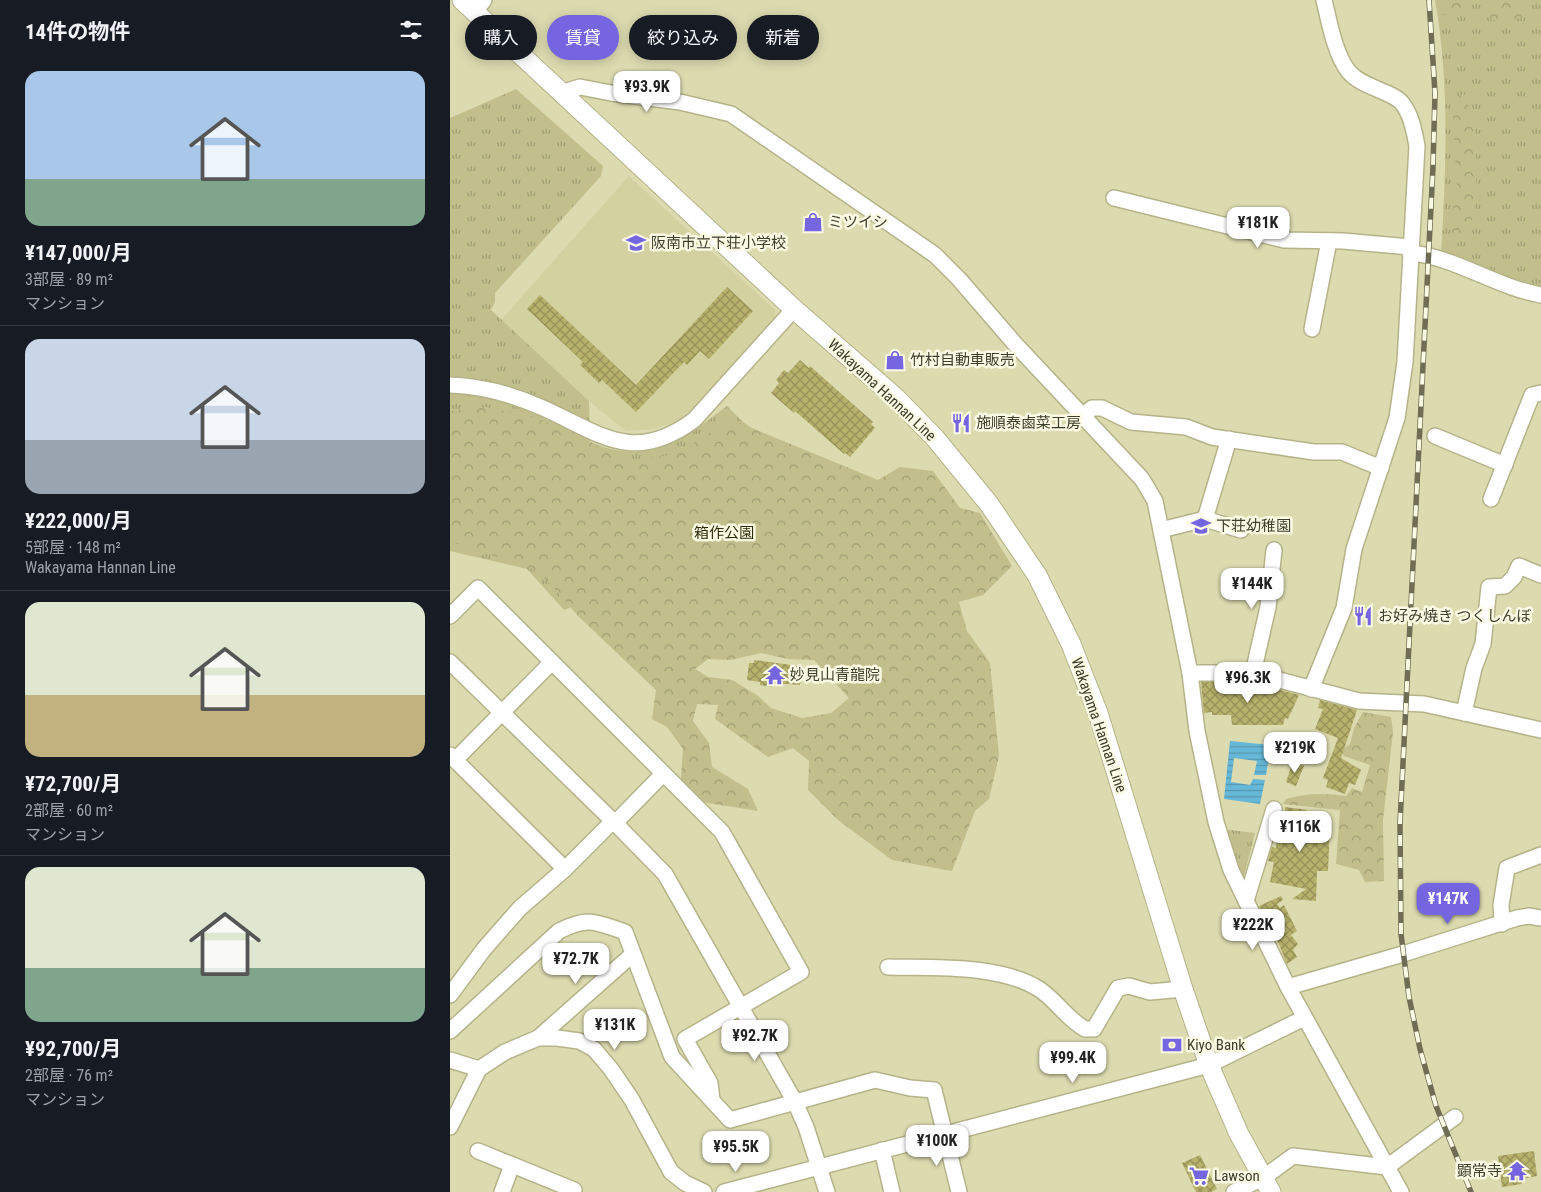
<!DOCTYPE html>
<html lang="ja">
<head>
<meta charset="utf-8">
<style>
  body { margin:0; font-family:"Roboto Condensed","Noto Sans JP",sans-serif; background:#20242c; color:#f1f3f6; height:100vh; display:flex; flex-direction:column; font-size:19px; white-space:nowrap }
  * { box-sizing:border-box; margin:0 }
  p { font-size:16px; color:#9ea1a6 }
  .icon { flex:none; width:28px; height:28px; fill:none; stroke:currentColor; stroke-width:2; stroke-linecap:round; stroke-linejoin:round }
  .map { position:relative; flex:1; overflow:hidden }
  .details { display:flex; flex-direction:column; background:#171b24; width:450px }
  .details>* { flex:none }
  .guide { position:absolute; left:15px; top:15px; width:475px; height:45px; display:flex; gap:10px }
  .price { position:absolute; translate:-50% -42px; padding:0 11px; border-radius:10px; background:#fff; color:#222; font-size:16px; line-height:32px; filter:drop-shadow(0 1px 2px #0008) }
  .price::after { content:''; position:absolute; left:50%; top:30px; width:15px; height:11px; margin-left:-8px; background:inherit; clip-path:polygon(0 0,100% 0,50% 100%) }
  .price.current { background:#7565e0; color:#fff }
  ul { padding:0; list-style:none }
  li { display:grid; align-content:center; gap:10px; height:265px; padding:0 25px }
  li+li { border-top:1px solid #363941 }
  li span { display:grid; place-items:center; height:155px; border-radius:15px; color:#555 }
  li>.icon { margin-inline-start:auto }
  span .icon { width:90px; height:90px; fill:#fffc; stroke-width:1 }
  li b { font-size:21px }
  h2 { display:flex; justify-content:space-between; align-items:center; height:60px; padding:0 25px; font-size:21px }
  .pill { padding:0 18px; border-radius:22px; background:#171b24; box-shadow:0 2px 12px #0003; font-size:18px; line-height:45px }
  .pill.current { background:#7565e0; color:#fff }
  main { display:flex; flex:1; min-height:0 }
  .map>svg:first-child { display:block }
  .built { fill:#d3d19f }
  .grass { fill:url(#grass-tufts) }
  .forest { fill:url(#forest-crowns); fill-rule:evenodd }
  .water { fill:url(#water-rules) }
  .building { fill:url(#building-cross-hatch) }
  .lines { fill:none; stroke-linecap:round; stroke-linejoin:round }
  .minor-casing { stroke:#b5b389; stroke-width:18 }
  .major-casing { stroke:#b5b389; stroke-width:21 }
  .minor { stroke:#fff; stroke-width:15 }
  .major { stroke:#fff; stroke-width:19 }
  .rail-casing { stroke:#6f6e54; stroke-width:5.5 }
  .rail { stroke:#fbfae4; stroke-width:4; stroke-dasharray:11; stroke-linecap:butt }
  .labels { text-anchor:middle; dominant-baseline:central; stroke-width:5; stroke-linejoin:round; paint-order:stroke }
  .poi-label { font-size:15px; fill:#3e3e2c; stroke:#fbfae4; text-anchor:start }
  .street-label { font-size:15px; fill:#3e3e2c; stroke:#fbfae4 }
  .park-label { font-size:15px; fill:#2e2c0c; stroke:#fbfae4 }
</style>
</head>
<body>
<main>
<section class="details">
<h2>14件の物件<svg class="icon" aria-label="filters" viewBox="0 0 24 24"><path d="M4 7h16M4 17h16"/><circle cx="9" cy="7" r="2"/><circle cx="15" cy="17" r="2"/></svg></h2>
<ul>
<li><span style="background:linear-gradient(#a9c7e8 70%,#7fa58c 0)"><svg class="icon" aria-label="home" viewBox="0 0 24 24"><path d="M3 11l9-7 9 7M6 9v11h12V9"/></svg></span><div><b>¥147,000/月</b><p>3部屋 · 89 m²</p><p>マンション</p></div></li>
<li><span style="background:linear-gradient(#c9d6e8 65%,#9aa5b1 0)"><svg class="icon" aria-label="home" viewBox="0 0 24 24"><path d="M3 11l9-7 9 7M6 9v11h12V9"/></svg></span><div><b>¥222,000/月</b><p>5部屋 · 148 m²</p><p>Wakayama Hannan Line</p></div></li>
<li><span style="background:linear-gradient(#dfe7d0 60%,#c2b280 0)"><svg class="icon" aria-label="home" viewBox="0 0 24 24"><path d="M3 11l9-7 9 7M6 9v11h12V9"/></svg></span><div><b>¥72,700/月</b><p>2部屋 · 60 m²</p><p>マンション</p></div></li>
<li><span style="background:linear-gradient(#dfe7d0 65%,#7fa58c 0)"><svg class="icon" aria-label="home" viewBox="0 0 24 24"><path d="M3 11l9-7 9 7M6 9v11h12V9"/></svg></span><div><b>¥92,700/月</b><p>2部屋 · 76 m²</p><p>マンション</p></div></li>
</ul>
</section>
<div class="map">
<svg width="1091" height="1192" viewBox="0 0 1091 1192">
  <defs>
    <pattern id="grass-tufts" width="24" height="20" patternUnits="userSpaceOnUse" patternTransform="scale(1.25)"><rect width="24" height="20" fill="#c2bf8c"/><path d="M3 7l-1-3M5 7V3M7 7l1-3M15 17l-1-3M17 17v-4M19 17l1-3" fill="none" stroke="#9f9d73"/></pattern>
    <pattern id="forest-crowns" width="20" height="18" patternUnits="userSpaceOnUse" patternTransform="scale(1.25)"><rect width="20" height="18" fill="#c2bf8c"/><path d="M2 6a3 3 0 1 1 6 0M12 15a3 3 0 1 1 6 0" fill="none" stroke="#9f9d73"/></pattern>
    <pattern id="water-rules" width="6" height="5" patternUnits="userSpaceOnUse" patternTransform="scale(1.25)"><rect width="6" height="5" fill="#66b8d8"/><path d="M0 2.5h6" fill="none" stroke="#5597af"/></pattern>
    <pattern id="building-cross-hatch" width="8" height="8" patternUnits="userSpaceOnUse" patternTransform="scale(1.25)"><rect width="8" height="8" fill="#b6b16b"/><path d="M0 0l8 8M0 8l8-8" fill="none" stroke="#959158"/></pattern>
  </defs>
  <rect width="100%" height="100%" fill="#dcdaaf"/>
  <path class="built" d="M179,176L325,310V319L243,409L226,422L203,429L176,431L139,401L51,320Z"/>
  <g class="grass">
    <path d="M985,0H1091V290L991,255C996,170 1000,84 985,0Z"/>
    <path d="M66,89L153,166L151,176L45,293V302L41,310L139,401L140,442C199,467 232,440 277,406L293,422L325,445L142,599L114,610L77,569L0,551V118Z"/>
    <path d="M772,829L805,833L794,876H788Z"/>
  </g>
  <g class="forest">
    <path d="M992,0H1018L1017,15H992Z"/>
    <path d="M1037,0H1078L1070,18L1051,22L1038,18Z"/>
    <path d="M1019,93L1018,114L1025,133L1027,199L1018,236L1007,243L1001,245V219L1007,186L1002,98Z"/>
    <path d="M36,407L87,418L181,460L228,454L280,419L428,480L450,467L483,471L510,508L530,513L562,566L533,595L509,602L517,631L540,663L549,756L539,799L525,811L502,871L442,860L388,820L358,790L359,761L343,748L318,757L265,719L268,705L247,704L243,721L259,743L262,767L298,789L308,811L239,800L231,778L233,749L217,727L202,719L206,690L128,616L89,571L5,543L0,547V411ZM311,653L338,659L364,660L399,698L381,713L352,718L321,708L307,695L282,680L258,677L245,669L258,659L281,660Z"/>
    <path d="M913,712L941,717L943,732L933,820L934,881L915,882L909,870L886,864L890,810L833,804L836,799C857,793 875,793 896,796L902,788L912,792L920,765L894,756L892,753L893,749L900,744L904,728Z"/>
  </g>
  <path class="water" d="M780,741L821,745L816,775H804L807,761L784,758L781,782L800,785L803,779L815,780L810,804L774,799Z"/>
  <g class="building">
    <path d="M277,287L303,311L259,359L250,351L237,365L234,362L186,412L152,380L149,383L130,365L133,362L77,309L90,295L186,385Z"/>
    <path d="M350,360L359,368L360,366L423,422L421,424L425,428L400,457L395,453L394,454L345,411L344,413L321,393L329,383L326,380L334,370L338,373Z"/>
    <path d="M304,660L348,666V670L352,671L350,685L323,683L322,687L310,685V682L297,680L299,663H304Z"/>
    <path d="M751,682H794V691H822L823,688L849,695L838,719L835,718L833,725H782L781,715H762V712L754,713Z"/>
    <path d="M870,700L907,710L891,758L911,770L905,785L899,783L895,794L876,787L878,780L873,778L888,738L865,729L873,709L868,708Z"/>
    <path d="M843,761L854,766L846,786L836,782Z"/>
    <path d="M835,807L857,810L858,825L880,824L878,871H867L866,901L842,899L856,889L820,882L824,862L818,861L822,847L826,848L829,825H835Z"/>
    <path d="M831,896L833,900L827,904L830,908L834,905L847,931L841,935L848,944L843,950L847,957L837,964L826,937L831,935L817,911L813,914L809,906Z"/>
    <path d="M1084,1151L1087,1176L1071,1179L1072,1184L1052,1187L1048,1156Z"/>
    <path d="M750,1155L767,1189L761,1192H746L732,1163Z"/>
  </g>
  <g class="lines">
    <defs>
      <g id="minor">
        <path d="M25,12L34,0"/>
        <path d="M111,93L130,87L161,93L230,102L281,114L485,255L509,279L566,345L692,479L705,501L740,673L747,731L766,822L781,870L838,987L951,1192"/>
        <path d="M664,198L834,240L893,241L960,247"/>
        <path d="M960,253C1003,256 1046,287 1091,295"/>
        <path d="M862,329L879,241"/>
        <path d="M0,385C31,386 64,395 93,408C151,434 183,465 244,420L344,309"/>
        <path d="M632,417L642,408H652L681,422L736,427L762,437L864,452H892L931,468"/>
        <path d="M985,436L1055,465"/>
        <path d="M1041,499L1082,395L1091,393"/>
        <path d="M755,519L779,439"/>
        <path d="M711,530L755,519L791,530"/>
        <path d="M0,616L28,588L272,832L351,972L235,1039L260,1083L262,1100"/>
        <path d="M0,662L165,823L215,874L345,1102L356,1127L377,1192"/>
        <path d="M740,673H803L909,701L974,704L1091,730"/>
        <path d="M803,673L818,607L824,550"/>
        <path d="M861,689L894,608L904,549L947,418L955,362L967,146C964,131 962,116 952,103C942,91 913,88 899,72C885,55 879,21 874,0"/>
        <path d="M1014,713L1024,668L1033,644L1039,587L1055,586L1064,577L1069,566L1091,575"/>
        <path d="M0,755L115,869"/>
        <path d="M5,760L102,662"/>
        <path d="M165,823L213,774"/>
        <path d="M796,901L824,809"/>
        <path d="M1052,924L1051,905L1057,868L1091,855"/>
        <path d="M438,967C483,968 549,964 589,989C606,1000 617,1019 635,1029H644L668,988L679,986L700,992L733,989"/>
        <path d="M838,987L953,954L1067,918L1079,916L1091,918"/>
        <path d="M0,995L34,949L70,908L115,869L163,821"/>
        <path d="M0,1031L109,931C139,916 145,922 175,932L222,1057L280,1120L425,1080L460,1088L484,1090L509,1192"/>
        <path d="M88,1038L183,954"/>
        <path d="M0,1060L29,1069"/>
        <path d="M0,1127L29,1069L55,1052L88,1038H107L129,1041L144,1049L161,1069L182,1100L221,1172L235,1183L254,1192"/>
        <path d="M432,1150L442,1192"/>
        <path d="M28,1151L124,1190"/>
        <path d="M52,1192L62,1165"/>
        <path d="M274,1192L759,1065L854,1018"/>
        <path d="M784,1192L813,1178L843,1156L937,1167L1005,1117"/>
      </g>
      <path id="major" d="M12,0L344,309L446,398L485,438L539,504L587,575L621,644L648,713L733,989L759,1065L789,1134L821,1192"/>
    </defs>
    <use href="#minor" class="minor-casing"/>
    <use href="#major" class="major-casing"/>
    <use href="#minor" class="minor"/>
    <use href="#major" class="major"/>
    <defs>
      <path id="rail" d="M979,0L985,93L983,167L950,823L951,934L959,997L970,1049L986,1106L1021,1192"/>
    </defs>
    <use href="#rail" class="rail-casing"/>
    <use href="#rail" class="rail"/>
  </g>
  <defs>
    <symbol id="shop-bare" viewBox="-9 -9 18 18"><path d="M-5-2.5h2.3a2.7 3.5 0 0 1 5.4 0H5L5.5 6h-11ZM-1.5-2.5h3a1.5 2.3 0 0 0-3 0Z" fill="#7565e0" stroke="#fbfae4" stroke-width="2.5" paint-order="stroke"/></symbol>
    <symbol id="school-bare" viewBox="-9 -9 18 18"><path d="M0-5L7-2L0 1L-7-2ZM-4 1L0 2.5L4 1V4Q0 6-4 4Z" fill="#7565e0" stroke="#fbfae4" stroke-width="2.5" paint-order="stroke"/></symbol>
    <symbol id="restaurant-bare" viewBox="-9 -9 18 18"><path d="M-5-6h1v4h1v-4h1v4h1v-4h1v5L-1.5 .5V6h-2V.5L-5-1ZM5-6V6H3V1.5H1.5Q1.5-4 5-6Z" fill="#7565e0" stroke="#fbfae4" stroke-width="2.5" paint-order="stroke"/></symbol>
    <symbol id="temple-bare" viewBox="-9 -9 18 18"><path d="M0-6L5-2H3V0L6.5 2.5H4V6H1.5V3h-3V6H-4V2.5H-6.5L-3 0V-2H-5Z" fill="#7565e0" stroke="#fbfae4" stroke-width="2.5" paint-order="stroke"/></symbol>
    <symbol id="bank-bare" viewBox="-9 -9 18 18"><path d="M-6-4H6V4H-6ZM0-2.3a2.3 2.3 0 1 0 0 4.6a2.3 2.3 0 1 0 0-4.6Z" fill="#7565e0" stroke="#fbfae4" stroke-width="2.5" paint-order="stroke"/></symbol>
    <symbol id="supermarket-bare" viewBox="-9 -9 18 18"><path d="M-6-5.5h2.5l.6 2H6L4.5 2H-2.5L-4.4-4H-6ZM-1.5 3.2a1.3 1.3 0 1 0 .1 0ZM3 3.2a1.3 1.3 0 1 0 .1 0Z" fill="#7565e0" stroke="#fbfae4" stroke-width="2.5" paint-order="stroke"/></symbol>
  </defs>
  <g fill-rule="evenodd">
    <use href="#shop-bare" x="349" y="208" width="28" height="28"/>
    <use href="#school-bare" x="172" y="229" width="28" height="28"/>
    <use href="#shop-bare" x="431" y="346" width="28" height="28"/>
    <use href="#restaurant-bare" x="497" y="409" width="28" height="28"/>
    <use href="#school-bare" x="737" y="512" width="28" height="28"/>
    <use href="#restaurant-bare" x="899" y="602" width="28" height="28"/>
    <use href="#temple-bare" x="311" y="661" width="28" height="28"/>
    <use href="#bank-bare" x="708" y="1031" width="28" height="28"/>
    <use href="#temple-bare" x="1053" y="1157" width="28" height="28"/>
    <use href="#supermarket-bare" x="735" y="1162" width="28" height="28"/>
  </g>
  <g class="labels">
    <g class="poi-label">
      <text x="378" y="222">ミツイシ</text>
      <text x="201" y="243">阪南市立下荘小学校</text>
      <text x="460" y="360">竹村自動車販売</text>
      <text x="526" y="423">施順泰鹵菜工房</text>
      <text x="766" y="526">下荘幼稚園</text>
      <text x="928" y="616">お好み焼き つくしんぼ</text>
      <text x="340" y="675">妙見山青龍院</text>
      <text x="737" y="1045">Kiyo Bank</text>
      <text x="1052" y="1171" text-anchor="end">顕常寺</text>
      <text x="764" y="1176">Lawson</text>
    </g>
    <g class="street-label">
      <text transform="translate(432 390) rotate(43)">Wakayama Hannan Line</text>
      <text transform="translate(649 725) rotate(71)">Wakayama Hannan Line</text>
    </g>
    <g class="park-label">
      <text x="274" y="533">箱作公園</text>
    </g>
  </g>
</svg>
<b class="price" style="left:197px;top:113px">¥93.9K</b>
<b class="price" style="left:808px;top:249px">¥181K</b>
<b class="price" style="left:802px;top:610px">¥144K</b>
<b class="price" style="left:798px;top:704px">¥96.3K</b>
<b class="price" style="left:845px;top:774px">¥219K</b>
<b class="price" style="left:850px;top:853px">¥116K</b>
<b class="price current" style="left:998px;top:925px">¥147K</b>
<b class="price" style="left:803px;top:951px">¥222K</b>
<b class="price" style="left:126px;top:985px">¥72.7K</b>
<b class="price" style="left:165px;top:1051px">¥131K</b>
<b class="price" style="left:305px;top:1062px">¥92.7K</b>
<b class="price" style="left:623px;top:1084px">¥99.4K</b>
<b class="price" style="left:487px;top:1167px">¥100K</b>
<b class="price" style="left:286px;top:1173px">¥95.5K</b>
<div class="guide">
<a class="pill">購入</a>
<a class="pill current">賃貸</a>
<a class="pill">絞り込み</a>
<a class="pill">新着</a>
</div>
</div>
</main>
</body>
</html>
